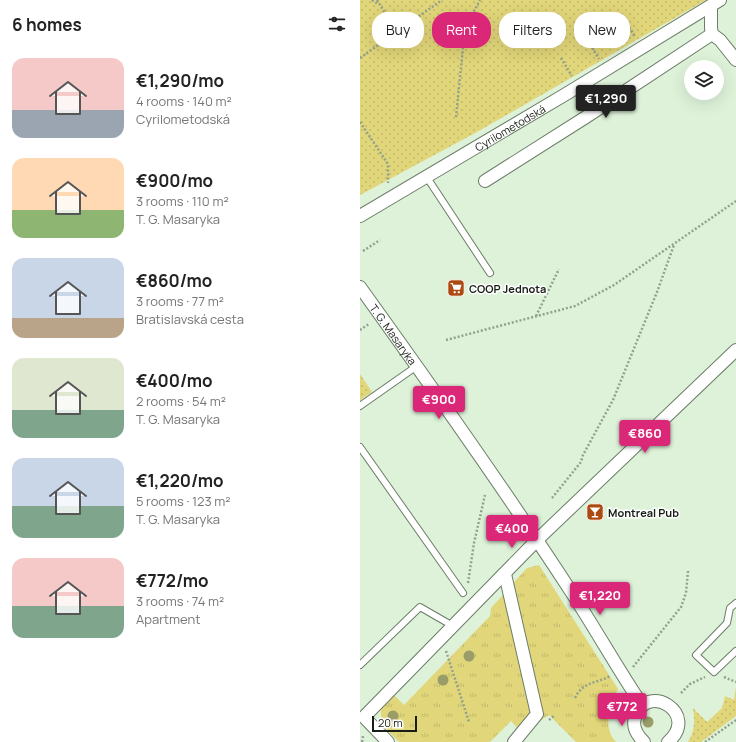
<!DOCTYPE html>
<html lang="en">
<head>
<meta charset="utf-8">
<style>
  body { margin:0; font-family:Manrope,sans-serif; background:#f6f6f6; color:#222; height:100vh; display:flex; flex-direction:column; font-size:15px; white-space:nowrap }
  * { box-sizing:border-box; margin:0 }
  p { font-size:13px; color:#767676 }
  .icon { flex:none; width:22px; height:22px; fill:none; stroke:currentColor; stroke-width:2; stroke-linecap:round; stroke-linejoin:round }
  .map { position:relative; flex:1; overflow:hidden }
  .sheet { display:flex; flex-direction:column; background:#fff; width:360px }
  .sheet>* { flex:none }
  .guide { position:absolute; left:12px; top:12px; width:304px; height:36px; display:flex; gap:8px }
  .buttons { position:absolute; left:324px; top:60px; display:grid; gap:8px }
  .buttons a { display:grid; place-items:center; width:40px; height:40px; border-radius:50%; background:#fff; box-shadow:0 4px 16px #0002; font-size:20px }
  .scale { position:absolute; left:12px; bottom:10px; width:45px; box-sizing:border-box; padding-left:4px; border:2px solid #171e15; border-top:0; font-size:11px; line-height:14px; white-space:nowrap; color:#171e15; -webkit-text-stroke:3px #fff; paint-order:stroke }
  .price { position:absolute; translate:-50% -34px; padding:0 9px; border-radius:4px; background:#db2777; color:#fff; font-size:13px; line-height:26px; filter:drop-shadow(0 1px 2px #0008) }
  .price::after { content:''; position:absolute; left:50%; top:24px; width:12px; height:9px; margin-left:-6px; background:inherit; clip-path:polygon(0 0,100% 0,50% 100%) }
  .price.selected { background:#222; color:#fff }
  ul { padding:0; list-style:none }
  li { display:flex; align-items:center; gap:12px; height:100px; padding:0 12px }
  li span { display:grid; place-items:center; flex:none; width:112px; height:80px; border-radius:12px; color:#555 }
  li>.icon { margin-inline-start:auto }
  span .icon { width:48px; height:48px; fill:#fffc; stroke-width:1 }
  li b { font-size:17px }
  h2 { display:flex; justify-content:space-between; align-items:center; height:48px; padding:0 12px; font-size:17px }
  .chip { padding:0 14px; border-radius:16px; background:#fff; box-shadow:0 4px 16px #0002; font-size:14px; line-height:36px }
  .chip.selected { background:#db2777; color:#fff }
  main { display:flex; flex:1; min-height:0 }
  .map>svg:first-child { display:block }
  .grass { fill:url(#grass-dots) }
  .park { fill:url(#park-tufts) }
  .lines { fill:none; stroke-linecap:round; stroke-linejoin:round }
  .service-casing { stroke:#6c7d68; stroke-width:8 }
  .minor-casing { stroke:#6c7d68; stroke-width:14 }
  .path { stroke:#92a18e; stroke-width:2.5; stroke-dasharray:2 2; stroke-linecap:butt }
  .service { stroke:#fff; stroke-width:6 }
  .minor { stroke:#fff; stroke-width:12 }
  .tree { fill:#9a9d68 }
  .labels { text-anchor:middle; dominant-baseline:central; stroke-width:3; stroke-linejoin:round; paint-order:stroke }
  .street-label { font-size:11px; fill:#171e15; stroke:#fff }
  .poi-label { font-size:11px; font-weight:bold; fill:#171e15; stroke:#fff; text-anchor:start }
</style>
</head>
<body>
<main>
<section class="sheet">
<h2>6 homes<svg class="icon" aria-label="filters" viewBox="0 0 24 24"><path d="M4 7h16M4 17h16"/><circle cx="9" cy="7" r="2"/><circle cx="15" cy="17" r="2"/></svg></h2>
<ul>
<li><span style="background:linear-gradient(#f6c9c9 65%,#9aa5b1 0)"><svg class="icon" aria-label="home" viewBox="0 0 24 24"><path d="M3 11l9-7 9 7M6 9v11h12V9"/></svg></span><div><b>€1,290/mo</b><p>4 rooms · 140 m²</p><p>Cyrilometodská</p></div></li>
<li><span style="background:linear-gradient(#ffd9b3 65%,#8fb573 0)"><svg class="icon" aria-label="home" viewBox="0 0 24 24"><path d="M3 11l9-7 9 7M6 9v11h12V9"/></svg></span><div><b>€900/mo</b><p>3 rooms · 110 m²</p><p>T. G. Masaryka</p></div></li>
<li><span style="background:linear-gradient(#c9d6e8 75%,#b9a48a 0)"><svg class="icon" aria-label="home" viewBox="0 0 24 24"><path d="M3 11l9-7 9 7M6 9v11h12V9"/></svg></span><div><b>€860/mo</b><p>3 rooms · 77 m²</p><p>Bratislavská cesta</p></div></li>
<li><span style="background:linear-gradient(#dfe7d0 65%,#7fa58c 0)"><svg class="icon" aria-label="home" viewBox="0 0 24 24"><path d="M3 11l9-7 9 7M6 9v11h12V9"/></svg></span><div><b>€400/mo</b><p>2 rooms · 54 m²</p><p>T. G. Masaryka</p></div></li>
<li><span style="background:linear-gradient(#c9d6e8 60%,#7fa58c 0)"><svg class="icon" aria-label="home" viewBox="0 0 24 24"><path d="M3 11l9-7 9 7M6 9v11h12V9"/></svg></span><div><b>€1,220/mo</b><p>5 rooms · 123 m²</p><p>T. G. Masaryka</p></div></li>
<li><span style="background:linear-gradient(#f6c9c9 60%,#7fa58c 0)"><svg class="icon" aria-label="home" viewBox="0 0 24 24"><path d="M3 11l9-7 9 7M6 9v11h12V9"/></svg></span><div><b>€772/mo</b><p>3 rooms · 74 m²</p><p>Apartment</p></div></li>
</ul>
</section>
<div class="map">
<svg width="376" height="742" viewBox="0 0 376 742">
  <defs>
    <pattern id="grass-dots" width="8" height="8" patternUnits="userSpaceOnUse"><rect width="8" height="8" fill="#e2d67a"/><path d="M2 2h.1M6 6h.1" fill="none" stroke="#c1b769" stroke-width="1.8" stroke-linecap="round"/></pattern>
    <pattern id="park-tufts" width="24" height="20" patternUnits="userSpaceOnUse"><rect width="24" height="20" fill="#e2d67a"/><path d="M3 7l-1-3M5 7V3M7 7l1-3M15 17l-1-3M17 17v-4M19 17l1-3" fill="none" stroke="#c1b769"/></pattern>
  </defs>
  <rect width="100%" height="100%" fill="#def2d9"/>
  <g class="grass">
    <path d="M0,0H346L117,132L0,195Z"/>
    <path d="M0,374L12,392L0,400Z"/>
    <path d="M376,687V716L341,742H328C335,731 335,720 333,708L347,722L362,708L365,696L374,700Z"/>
  </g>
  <path class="park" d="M179,565L258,689C250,705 242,727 256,742H216L189,715L178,722L159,730L151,721L130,742H39L21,724V708L34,695L44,705L130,616L131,608L167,568Z"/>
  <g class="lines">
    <defs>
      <g id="service">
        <path d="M66,176L130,273"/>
        <path d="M0,406L57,366"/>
        <path d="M0,447L103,593"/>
        <path d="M376,603L370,608L367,623L336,655L354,672L376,651"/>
        <path d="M0,665L60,607L93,626"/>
      </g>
      <g id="minor">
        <path d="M351,6V28L352,34L360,40L376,60"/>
        <path d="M125,181L226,117L352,34"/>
        <path id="s1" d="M0,216L206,94L360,0"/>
        <path id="s2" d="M0,287C72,387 143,487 210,590C235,628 257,668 282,705"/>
        <path d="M145,574L177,714L154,742"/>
        <path d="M28,742L4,717L177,540L376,350"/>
        <path d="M284,742C277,735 272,727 275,718C286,680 341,714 308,742"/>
      </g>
    </defs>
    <use href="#service" class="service-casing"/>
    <use href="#minor" class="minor-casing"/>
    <g class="path">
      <path d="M12,0L18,4"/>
      <path d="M17,0L45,45"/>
      <path d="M263,17L275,37"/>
      <path d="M228,41L239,59"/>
      <path d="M0,58L82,0"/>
      <path d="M201,58L212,76"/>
      <path d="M96,117L105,28L120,0"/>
      <path d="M0,122L28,164V183"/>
      <path d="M3,251L20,240"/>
      <path d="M176,316L199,269"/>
      <path d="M0,330L9,324"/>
      <path d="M86,340L215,306L254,285L376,201"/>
      <path d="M192,498L221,462L223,455L253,400L297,292L314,245"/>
      <path d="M108,583L114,543L125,495"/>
      <path d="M86,651L109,722"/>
      <path d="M273,667L321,607L326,593L328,571"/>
      <path d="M364,677L376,682"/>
      <path d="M321,693L330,684L345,677"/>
      <path d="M215,698C223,681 236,684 250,676"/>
      <path d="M189,720L195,715"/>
      <path d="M2,742L3,736"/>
      <path d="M345,742L376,720"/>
    </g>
    <use href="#service" class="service"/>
    <use href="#minor" class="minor"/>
  </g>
  <g class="tree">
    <circle cx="109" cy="656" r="5.5"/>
    <circle cx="83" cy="680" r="5.5"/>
    <circle cx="33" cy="716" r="5.5"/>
    <circle cx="288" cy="722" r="5.5"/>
  </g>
  <defs>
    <symbol id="supermarket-square" viewBox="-11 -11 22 22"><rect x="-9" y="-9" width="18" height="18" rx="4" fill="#ad4a12" stroke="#fff"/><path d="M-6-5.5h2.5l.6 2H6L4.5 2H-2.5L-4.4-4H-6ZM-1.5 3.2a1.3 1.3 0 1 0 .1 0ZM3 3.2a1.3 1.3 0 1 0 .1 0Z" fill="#fff"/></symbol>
    <symbol id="bar-square" viewBox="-11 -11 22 22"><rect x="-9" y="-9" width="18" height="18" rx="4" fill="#ad4a12" stroke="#fff"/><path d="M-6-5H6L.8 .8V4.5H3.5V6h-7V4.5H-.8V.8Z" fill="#fff"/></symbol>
  </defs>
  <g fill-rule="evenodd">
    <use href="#supermarket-square" x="86" y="278" width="20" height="20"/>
    <use href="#bar-square" x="225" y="502" width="20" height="20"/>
  </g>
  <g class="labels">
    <g class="street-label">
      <text stroke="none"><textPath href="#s1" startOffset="174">Cyrilometodská</textPath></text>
      <text stroke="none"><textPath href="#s2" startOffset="58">T. G. Masaryka</textPath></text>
    </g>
    <g class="poi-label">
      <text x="109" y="288">COOP Jednota</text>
      <text x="248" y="512">Montreal Pub</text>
    </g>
  </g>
</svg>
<div class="buttons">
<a><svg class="icon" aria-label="layers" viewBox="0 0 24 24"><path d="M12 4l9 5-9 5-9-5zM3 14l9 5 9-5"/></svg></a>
</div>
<div class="scale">20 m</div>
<b class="price selected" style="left:246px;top:119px">€1,290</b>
<b class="price" style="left:79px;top:420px">€900</b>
<b class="price" style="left:285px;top:454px">€860</b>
<b class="price" style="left:152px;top:549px">€400</b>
<b class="price" style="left:240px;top:616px">€1,220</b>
<b class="price" style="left:262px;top:727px">€772</b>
<div class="guide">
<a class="chip">Buy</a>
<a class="chip selected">Rent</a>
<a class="chip">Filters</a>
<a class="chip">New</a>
</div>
</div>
</main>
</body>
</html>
